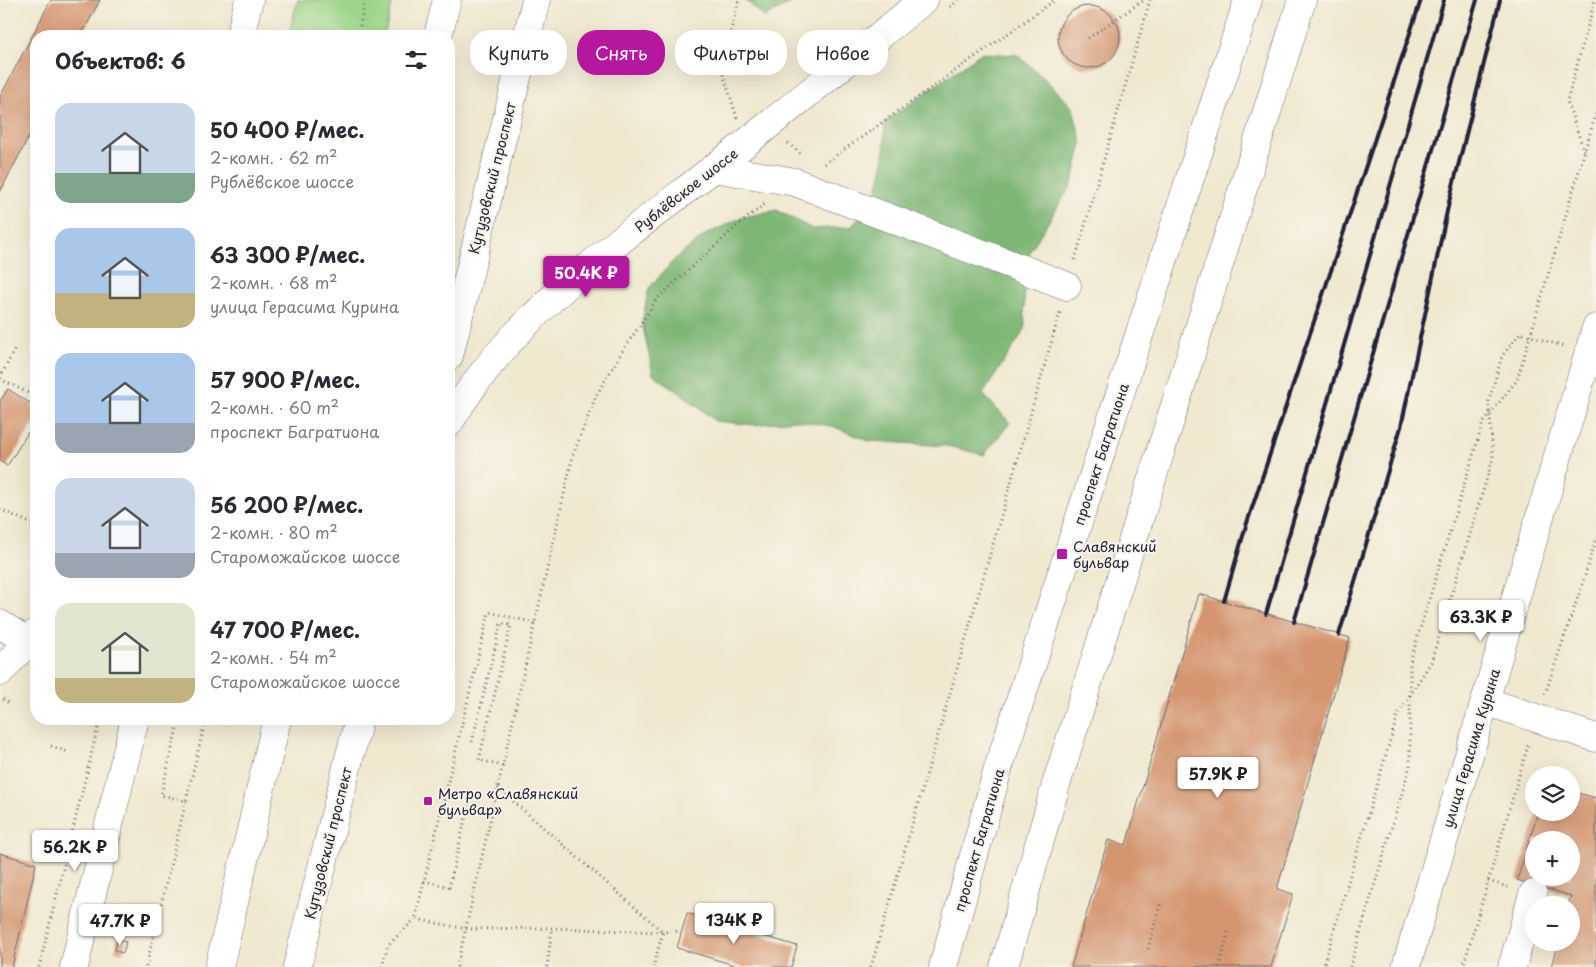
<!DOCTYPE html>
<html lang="ru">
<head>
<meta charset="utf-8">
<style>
  body { margin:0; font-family:"Playpen Sans",sans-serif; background:#f7f7f7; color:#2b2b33; height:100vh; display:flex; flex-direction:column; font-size:19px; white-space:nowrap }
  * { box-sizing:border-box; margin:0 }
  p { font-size:16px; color:#7c7c81 }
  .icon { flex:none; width:28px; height:28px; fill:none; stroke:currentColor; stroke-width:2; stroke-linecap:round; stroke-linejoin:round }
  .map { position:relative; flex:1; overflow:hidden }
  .sheet { position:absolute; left:30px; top:30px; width:425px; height:695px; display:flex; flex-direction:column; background:#fff; border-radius:20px; box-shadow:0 5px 20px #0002 }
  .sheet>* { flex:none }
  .top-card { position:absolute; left:470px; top:30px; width:475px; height:45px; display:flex; gap:10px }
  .controls { position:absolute; left:1525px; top:766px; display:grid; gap:10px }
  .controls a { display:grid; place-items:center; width:55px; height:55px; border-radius:50%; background:#fff; box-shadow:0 5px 20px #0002; font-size:25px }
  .price { position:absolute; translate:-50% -42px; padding:0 11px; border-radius:5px; background:#fff; color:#222; font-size:16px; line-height:32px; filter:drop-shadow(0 1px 2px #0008) }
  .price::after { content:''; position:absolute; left:50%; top:30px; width:15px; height:11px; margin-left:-8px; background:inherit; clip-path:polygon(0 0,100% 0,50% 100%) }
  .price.current { background:#b5179e; color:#fff }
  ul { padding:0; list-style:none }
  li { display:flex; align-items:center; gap:15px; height:125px; padding:0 25px }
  li span { display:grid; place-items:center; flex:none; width:140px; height:100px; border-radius:15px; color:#555 }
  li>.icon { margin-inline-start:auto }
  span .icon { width:60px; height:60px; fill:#fffc; stroke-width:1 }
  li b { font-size:21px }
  h2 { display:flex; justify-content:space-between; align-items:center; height:60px; padding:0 25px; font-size:21px }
  .chip { padding:0 18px; border-radius:20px; background:#fff; box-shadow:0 5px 20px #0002; font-size:18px; line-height:45px }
  .chip.current { background:#b5179e; color:#fff }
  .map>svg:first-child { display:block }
  .green { fill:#9cd588; stroke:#5f7c62 }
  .forest { fill:#7db674; stroke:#506c58 }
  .building { fill:#d49570; fill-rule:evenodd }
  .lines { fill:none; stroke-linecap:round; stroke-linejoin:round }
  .minor-casing { stroke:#6a676f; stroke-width:29 }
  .major-casing { stroke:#6a676f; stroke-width:29 }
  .path { stroke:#6a676f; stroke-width:3; stroke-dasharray:1 4; stroke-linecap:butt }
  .minor { stroke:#fff; stroke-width:28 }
  .major { stroke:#fff; stroke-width:28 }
  .rail { stroke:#22223b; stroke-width:4 }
  .poi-dot { fill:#b5179e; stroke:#f7f3e8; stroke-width:2 }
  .labels { text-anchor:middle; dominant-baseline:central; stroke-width:4; stroke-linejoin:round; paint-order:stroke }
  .street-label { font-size:14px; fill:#22223b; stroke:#f7f3e8 }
  .poi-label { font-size:14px; fill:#22223b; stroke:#f7f3e8; text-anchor:start }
</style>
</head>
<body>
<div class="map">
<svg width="1596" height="967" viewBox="0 0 1596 967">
  <rect width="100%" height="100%" fill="#f7f3e8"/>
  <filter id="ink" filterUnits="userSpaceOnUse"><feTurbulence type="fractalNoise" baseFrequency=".02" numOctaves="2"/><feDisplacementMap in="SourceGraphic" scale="10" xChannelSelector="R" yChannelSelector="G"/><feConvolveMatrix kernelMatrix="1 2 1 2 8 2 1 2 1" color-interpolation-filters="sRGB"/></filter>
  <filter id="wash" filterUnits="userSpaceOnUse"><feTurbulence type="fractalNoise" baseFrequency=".0096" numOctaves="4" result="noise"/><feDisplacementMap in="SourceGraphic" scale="20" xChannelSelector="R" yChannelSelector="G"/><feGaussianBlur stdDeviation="1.12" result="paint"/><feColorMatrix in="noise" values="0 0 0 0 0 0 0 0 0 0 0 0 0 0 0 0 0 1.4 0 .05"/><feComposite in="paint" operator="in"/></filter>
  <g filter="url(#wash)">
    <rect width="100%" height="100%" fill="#f0e8cf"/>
    <path class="green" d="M298,0H393L384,36H288Z"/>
    <g class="forest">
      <path d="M745,0H796L765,17Z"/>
      <path d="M981,53L1017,55L1046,80L1073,108L1082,144L1072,184L1030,251L1024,290L1025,329L983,394L1010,423L984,455L948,446L869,441L832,426L794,420L755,425L715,421L686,397L653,374L642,322L649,288L676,258L705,235L740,218L777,210L812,229L851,227L875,201L884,160L885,122Z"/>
    </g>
    <g id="blocks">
      <g class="building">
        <path d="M51,0H100L81,36H36V123L0,192V97Z"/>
        <circle cx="1089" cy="37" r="31"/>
        <path d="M8,389L36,407V420L7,466L0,461V401Z"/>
        <path d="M1199,594L1350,638L1277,889L1293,894L1271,967H1071L1108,840L1126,845Z"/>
        <path d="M1571,791L1596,798V967H1551L1558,942H1571V905H1568L1571,896L1517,880L1538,812H1571ZM1534,840H1571V878H1534Z"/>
        <path d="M0,853L36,864L12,967H0Z"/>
        <path d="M687,913L797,946L791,967H741L677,948Z"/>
        <path d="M117,940L126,942L123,953L115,951Z"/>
      </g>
    </g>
  </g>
  <g filter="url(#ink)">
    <use href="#blocks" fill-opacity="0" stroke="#6a676f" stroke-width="1"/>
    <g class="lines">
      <defs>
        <g id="minor">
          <path d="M240,36L249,0"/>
          <path d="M714,168L795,182L1067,286"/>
          <path d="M449,423C510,317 619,242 714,168C785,113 854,56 924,0"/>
          <path d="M0,624L28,642"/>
          <path d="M0,672L36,633"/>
          <path d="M1485,701L1596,738"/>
          <path d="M1406,967L1596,328"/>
          <path d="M1512,967L1533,894"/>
        </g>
        <g id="major">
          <path d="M438,36L447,0"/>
          <path d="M449,356L536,0"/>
          <path d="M74,967L135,719"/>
          <path d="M219,967L277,719"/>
          <path d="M297,967L359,719"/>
          <path d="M943,967L998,769L1248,0"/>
          <path d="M1004,967L1055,788L1302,0"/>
        </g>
      </defs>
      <use href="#minor" class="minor-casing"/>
      <use href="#major" class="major-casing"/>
      <g class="path">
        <path d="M950,7L959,0"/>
        <path d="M358,36L365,0"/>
        <path d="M1088,38L1144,0"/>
        <path d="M737,118L721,67L739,0"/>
        <path d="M788,143L802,155"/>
        <path d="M1584,151L1567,101L1595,0"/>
        <path d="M824,164L1055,0"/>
        <path d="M1075,260L1150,0"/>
        <path d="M0,378L16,347"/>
        <path d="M0,379L36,397"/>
        <path d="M0,509L36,526"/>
        <path d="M535,623L489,612L415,919L467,929L552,928L663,932L681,931"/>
        <path d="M1545,694L1585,576L1596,538"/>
        <path d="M3,699L10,704"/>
        <path d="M179,719L161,795L186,801L205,722"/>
        <path d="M472,742L501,623L511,625L479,760L503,766"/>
        <path d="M51,746L68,752"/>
        <path d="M498,788L663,932L653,967"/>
        <path d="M424,881L449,887L472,791"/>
        <path d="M1488,881L1508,887"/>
        <path d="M1148,949L1161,902"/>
        <path d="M39,967L100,719"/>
        <path d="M146,967L186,801"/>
        <path d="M382,967L388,945L415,919"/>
        <path d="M457,967L573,455L596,396L620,355L657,299L738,225L765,204"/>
        <path d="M547,967L552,928"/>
        <path d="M871,967L1060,312"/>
        <path d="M1219,967L1229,930"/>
        <path d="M1323,967L1398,714L1431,662L1493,458L1489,401L1502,356L1520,333L1563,346"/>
        <path d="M1350,967L1410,766V662L1483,423L1517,380L1596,113"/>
        <path d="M1463,967L1529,742"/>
      </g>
      <use href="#minor" class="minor"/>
      <use href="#major" class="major"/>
      <g class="rail">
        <path d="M1224,601L1245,529L1421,0"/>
        <path d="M1266,614L1444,0"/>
        <path d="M1294,622L1477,0"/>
        <path d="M1339,635L1401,427L1449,202L1500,0"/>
      </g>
    </g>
  </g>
  <g class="poi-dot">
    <rect x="1056" y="548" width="12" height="12" rx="2.5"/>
    <rect x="423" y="796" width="10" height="10" rx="2.5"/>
  </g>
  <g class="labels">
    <g class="street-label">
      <text transform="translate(492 178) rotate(-76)">Кутузовский проспект</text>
      <text transform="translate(686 190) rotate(-38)">Рублёвское шоссе</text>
      <text transform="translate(1101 454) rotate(-72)">проспект Багратиона</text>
      <text transform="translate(1471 748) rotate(-73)">улица Герасима Курина</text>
      <text transform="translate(979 840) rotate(-74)">проспект Багратиона</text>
      <text transform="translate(328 843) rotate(-76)">Кутузовский проспект</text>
    </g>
    <g class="poi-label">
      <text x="1073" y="546">Славянский<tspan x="1073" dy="16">бульвар</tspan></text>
      <text x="438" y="793">Метро «Славянский<tspan x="438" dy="16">бульвар»</tspan></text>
    </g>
  </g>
</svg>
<div class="controls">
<a><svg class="icon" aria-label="layers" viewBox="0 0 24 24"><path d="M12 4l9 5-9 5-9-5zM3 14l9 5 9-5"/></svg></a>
<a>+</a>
<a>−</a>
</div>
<b class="price current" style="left:586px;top:298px">50.4K ₽</b>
<b class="price" style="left:1481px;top:642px">63.3K ₽</b>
<b class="price" style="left:1218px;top:799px">57.9K ₽</b>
<b class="price" style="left:75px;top:872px">56.2K ₽</b>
<b class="price" style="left:734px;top:945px">134K ₽</b>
<b class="price" style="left:120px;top:946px">47.7K ₽</b>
<div class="top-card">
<a class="chip">Купить</a>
<a class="chip current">Снять</a>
<a class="chip">Фильтры</a>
<a class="chip">Новое</a>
</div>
<section class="sheet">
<h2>Объектов: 6<svg class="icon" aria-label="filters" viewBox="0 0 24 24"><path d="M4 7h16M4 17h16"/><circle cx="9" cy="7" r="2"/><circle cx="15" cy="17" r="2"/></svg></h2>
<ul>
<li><span style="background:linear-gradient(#c9d6e8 70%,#7fa58c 0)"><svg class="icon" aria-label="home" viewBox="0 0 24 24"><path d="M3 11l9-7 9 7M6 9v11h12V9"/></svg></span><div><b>50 400 ₽/мес.</b><p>2-комн. · 62 m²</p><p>Рублёвское шоссе</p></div></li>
<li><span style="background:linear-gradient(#a9c7e8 65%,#c2b280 0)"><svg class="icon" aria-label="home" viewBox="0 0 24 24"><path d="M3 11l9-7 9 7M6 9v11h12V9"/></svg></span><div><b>63 300 ₽/мес.</b><p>2-комн. · 68 m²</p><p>улица Герасима Курина</p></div></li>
<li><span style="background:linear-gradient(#a9c7e8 70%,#9aa5b1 0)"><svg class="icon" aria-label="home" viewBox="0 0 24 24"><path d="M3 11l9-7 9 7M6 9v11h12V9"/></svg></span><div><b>57 900 ₽/мес.</b><p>2-комн. · 60 m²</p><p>проспект Багратиона</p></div></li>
<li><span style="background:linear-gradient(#c9d6e8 75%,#9aa5b1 0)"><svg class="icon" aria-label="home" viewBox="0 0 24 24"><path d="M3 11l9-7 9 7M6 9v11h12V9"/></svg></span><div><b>56 200 ₽/мес.</b><p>2-комн. · 80 m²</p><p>Староможайское шоссе</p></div></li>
<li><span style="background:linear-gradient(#dfe7d0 75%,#c2b280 0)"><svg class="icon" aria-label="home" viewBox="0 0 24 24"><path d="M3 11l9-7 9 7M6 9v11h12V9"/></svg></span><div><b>47 700 ₽/мес.</b><p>2-комн. · 54 m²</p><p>Староможайское шоссе</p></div></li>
</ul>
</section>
</div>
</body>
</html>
